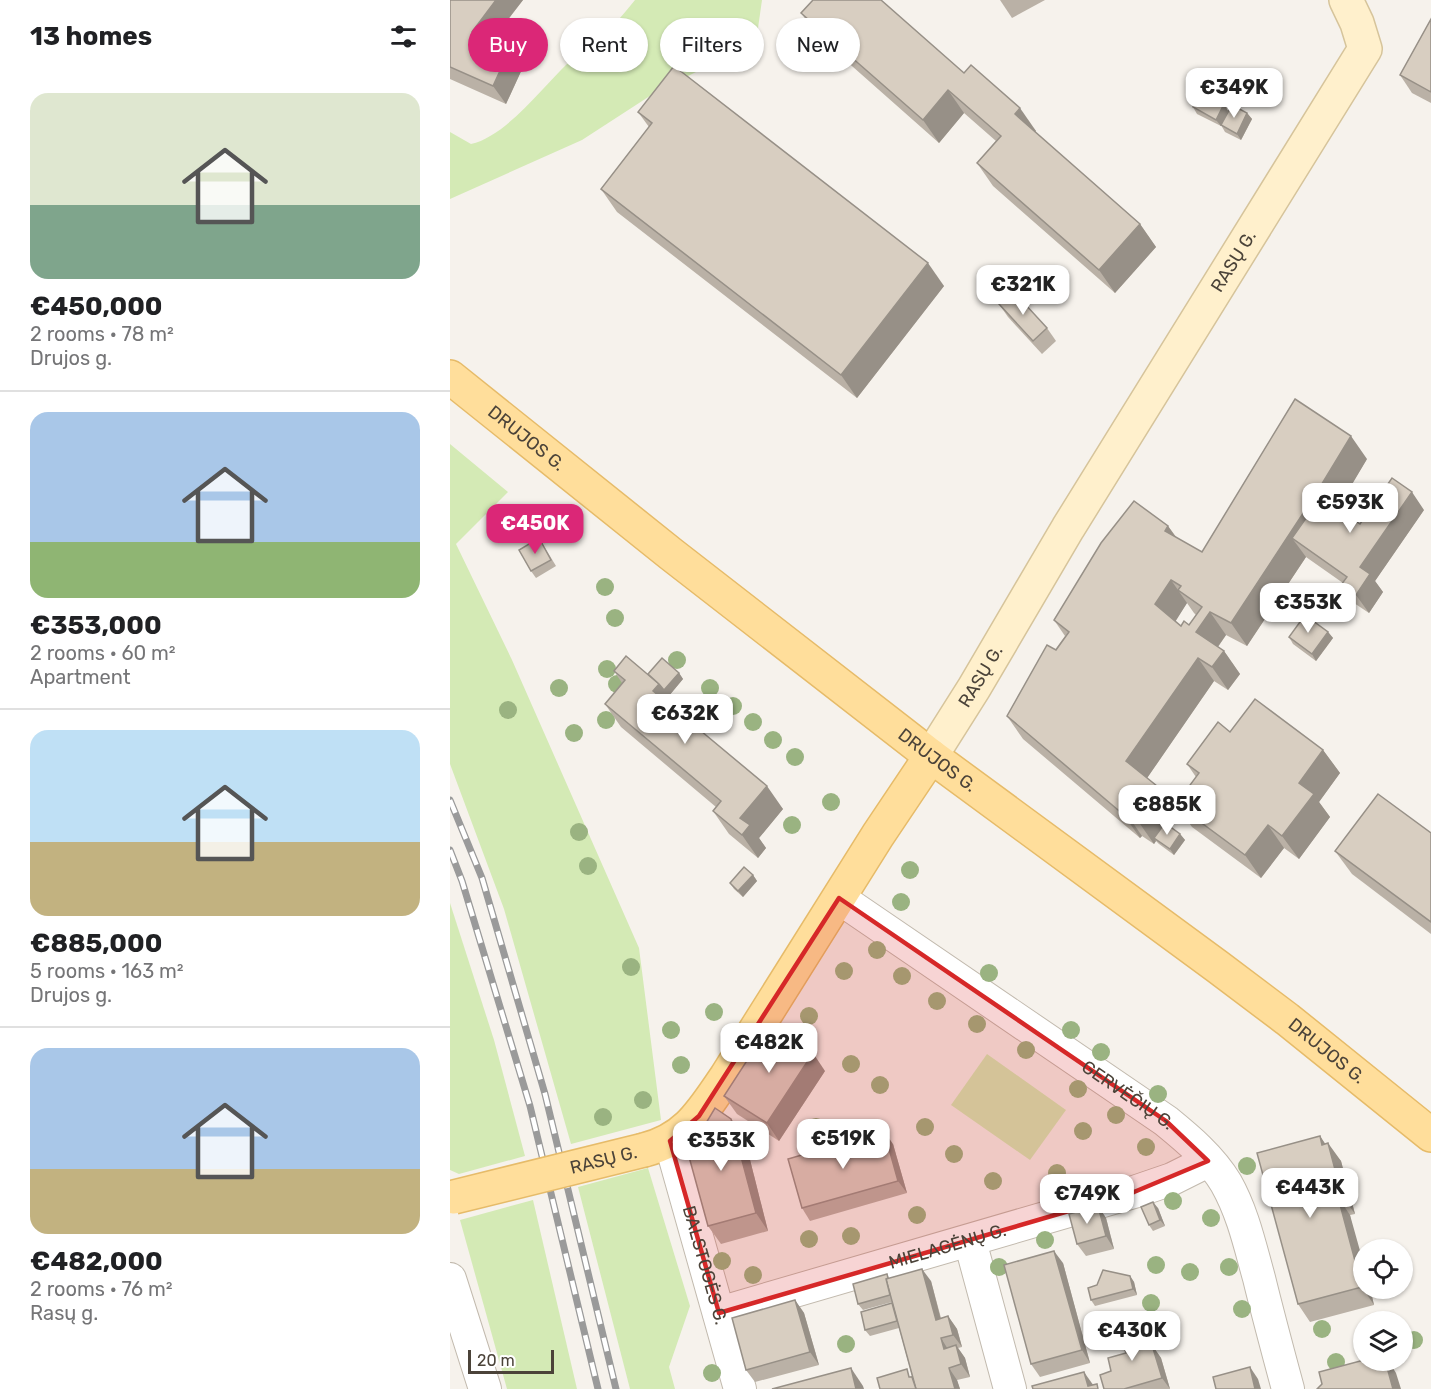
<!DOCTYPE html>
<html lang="en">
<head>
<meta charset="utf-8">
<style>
  body { margin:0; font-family:Rubik,sans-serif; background:#f2f2f2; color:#202124; height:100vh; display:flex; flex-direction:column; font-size:22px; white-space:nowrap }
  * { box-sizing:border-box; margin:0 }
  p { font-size:20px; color:#757577 }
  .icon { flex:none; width:33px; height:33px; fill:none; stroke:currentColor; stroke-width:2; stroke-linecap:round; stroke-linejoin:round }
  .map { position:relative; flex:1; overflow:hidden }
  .side { display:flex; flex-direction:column; background:#fff; width:450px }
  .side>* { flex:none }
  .banner { position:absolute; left:18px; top:18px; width:570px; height:54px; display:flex; gap:12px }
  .fabs { position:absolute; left:903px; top:1239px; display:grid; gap:12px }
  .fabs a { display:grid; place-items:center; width:60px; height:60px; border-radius:50%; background:#fff; box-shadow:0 2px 4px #0004; font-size:30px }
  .scale { position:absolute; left:18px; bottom:15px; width:86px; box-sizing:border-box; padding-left:6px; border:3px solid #4b4339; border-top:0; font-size:16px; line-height:21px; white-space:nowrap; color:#4b4339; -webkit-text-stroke:4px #fff; paint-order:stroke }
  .price { position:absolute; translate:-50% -51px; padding:0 14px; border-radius:12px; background:#fff; color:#222; font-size:20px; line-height:39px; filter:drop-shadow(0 2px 3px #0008) }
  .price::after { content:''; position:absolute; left:50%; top:36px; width:18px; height:14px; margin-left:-9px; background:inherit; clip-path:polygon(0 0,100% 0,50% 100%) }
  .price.current { background:#db2777; color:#fff }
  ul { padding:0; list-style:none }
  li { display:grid; align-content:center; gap:12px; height:318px; padding:0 30px }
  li+li { border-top:2px solid #e0e0e0 }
  li span { display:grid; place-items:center; height:186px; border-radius:18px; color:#555 }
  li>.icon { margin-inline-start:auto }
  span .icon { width:108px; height:108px; fill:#fffc; stroke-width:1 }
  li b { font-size:26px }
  h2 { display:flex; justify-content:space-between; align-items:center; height:72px; padding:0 30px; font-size:26px }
  .tag { padding:0 21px; border-radius:27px; background:#fff; box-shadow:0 2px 4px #0004; font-size:21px; line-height:54px }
  .tag.current { background:#db2777; color:#fff }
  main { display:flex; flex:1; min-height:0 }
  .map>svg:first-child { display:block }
  .green { fill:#d4eab5 }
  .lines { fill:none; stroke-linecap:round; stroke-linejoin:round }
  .street-casing { stroke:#c2baae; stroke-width:34 }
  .secondary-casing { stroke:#d6c49b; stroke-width:36 }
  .primary-casing { stroke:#e6bb69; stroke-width:36 }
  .street { stroke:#fff; stroke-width:32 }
  .secondary { stroke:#fff0cc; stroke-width:33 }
  .primary { stroke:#ffde9b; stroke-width:33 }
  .rail-casing { stroke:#9a9a9a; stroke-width:7 }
  .rail { stroke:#fff; stroke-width:4.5; stroke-dasharray:14; stroke-linecap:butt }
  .primary-bridge-casing { stroke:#e6bb69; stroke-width:36; stroke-linecap:butt }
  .primary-bridge { stroke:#ffde9b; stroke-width:33 }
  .tree { fill:#9ab381 }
  .wall { fill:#bab1a6; fill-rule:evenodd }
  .shaded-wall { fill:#979087 }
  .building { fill:#d8cec1; stroke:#979087; stroke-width:1.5; fill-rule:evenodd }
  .marked { fill:#d62828; fill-opacity:0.2; stroke:#d62828; stroke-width:4.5; stroke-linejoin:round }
  .labels { text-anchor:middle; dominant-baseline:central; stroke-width:5; stroke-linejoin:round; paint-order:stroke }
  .street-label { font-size:18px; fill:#4b4339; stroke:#fff }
</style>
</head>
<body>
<main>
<section class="side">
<h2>13 homes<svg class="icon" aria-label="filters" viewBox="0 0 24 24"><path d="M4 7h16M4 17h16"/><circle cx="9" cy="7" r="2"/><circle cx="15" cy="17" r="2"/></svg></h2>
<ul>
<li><span style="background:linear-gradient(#dfe7d0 60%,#7fa58c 0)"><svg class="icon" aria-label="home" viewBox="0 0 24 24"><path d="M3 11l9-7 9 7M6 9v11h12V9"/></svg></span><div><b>€450,000</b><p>2 rooms · 78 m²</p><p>Drujos g.</p></div></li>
<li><span style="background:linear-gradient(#a9c7e8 70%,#8fb573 0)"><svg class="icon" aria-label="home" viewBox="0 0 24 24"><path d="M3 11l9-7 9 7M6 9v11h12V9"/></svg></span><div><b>€353,000</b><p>2 rooms · 60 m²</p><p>Apartment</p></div></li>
<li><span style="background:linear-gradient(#bfe0f5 60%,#c2b280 0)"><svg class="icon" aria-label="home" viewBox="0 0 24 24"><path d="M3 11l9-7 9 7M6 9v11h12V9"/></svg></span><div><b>€885,000</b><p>5 rooms · 163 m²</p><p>Drujos g.</p></div></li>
<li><span style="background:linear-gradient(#a9c7e8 65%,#c2b280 0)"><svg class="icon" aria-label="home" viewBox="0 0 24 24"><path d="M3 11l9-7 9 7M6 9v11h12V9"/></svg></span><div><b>€482,000</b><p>2 rooms · 76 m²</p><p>Rasų g.</p></div></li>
</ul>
</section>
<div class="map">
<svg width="981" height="1389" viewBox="0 0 981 1389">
  <rect width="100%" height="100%" fill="#f6f2ec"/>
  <g class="green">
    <path d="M185,0H312L303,63L256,67L206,92L132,140L0,199V132L21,144C56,136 92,88 117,64C126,55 138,50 147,42C161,29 173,15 185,0Z"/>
    <path d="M0,444L58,492L6,544L62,660L189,948L211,1120L121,1144L54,909L0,764Z"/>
    <path d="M0,903L44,1040L75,1156L9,1174L0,1170Z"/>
    <path d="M537,1054L616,1110L580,1160L501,1105Z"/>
    <path d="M198,1168L240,1306L219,1367L225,1389H180L128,1187Z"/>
    <path d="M83,1200L127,1389H57L10,1220Z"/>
  </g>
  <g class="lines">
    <defs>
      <g id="street">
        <path id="s1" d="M389,898L716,1121C738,1139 761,1158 776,1183C793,1213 800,1246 809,1278C818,1315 828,1352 838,1389"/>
        <path id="s2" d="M220,1141L290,1389"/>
        <path d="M520,1241L560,1389"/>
        <path d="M0,1279L35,1389"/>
        <path id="s3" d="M269,1313L684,1192L722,1179L758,1161"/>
      </g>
      <g id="secondary">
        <path id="s4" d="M481,756L524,688L618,528L915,49L907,23L896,0"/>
      </g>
      <g id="primary">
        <path id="s5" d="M0,377L221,554L481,756L768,967L837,1019L981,1135"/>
        <path d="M194,1150C237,1139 252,1112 276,1077L428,835L481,756"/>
      </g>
    </defs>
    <use href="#street" class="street-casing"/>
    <use href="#secondary" class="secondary-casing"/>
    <use href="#primary" class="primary-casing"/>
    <use href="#street" class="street"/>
    <use href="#secondary" class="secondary"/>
    <use href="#primary" class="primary"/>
    <defs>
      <g id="rail">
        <path d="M0,800L32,878L95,1094L166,1389"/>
        <path d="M0,850L12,881L80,1106L148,1389"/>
      </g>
    </defs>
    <use href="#rail" class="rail-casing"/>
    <use href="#rail" class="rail"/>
    <defs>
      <g id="primary-bridge">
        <path id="s6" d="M4,1197L194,1150"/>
      </g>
    </defs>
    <use href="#primary-bridge" class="primary-bridge-casing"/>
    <use href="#primary-bridge" class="primary-bridge"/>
  </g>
  <g class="tree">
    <circle cx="155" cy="587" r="9"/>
    <circle cx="165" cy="618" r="9"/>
    <circle cx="227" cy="660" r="9"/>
    <circle cx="157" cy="669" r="9"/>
    <circle cx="167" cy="684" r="9"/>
    <circle cx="109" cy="688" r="9"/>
    <circle cx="260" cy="688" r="9"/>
    <circle cx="283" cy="706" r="9"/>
    <circle cx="58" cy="710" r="9"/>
    <circle cx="156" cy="720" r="9"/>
    <circle cx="303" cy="722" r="9"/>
    <circle cx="124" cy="733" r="9"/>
    <circle cx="323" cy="740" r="9"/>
    <circle cx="345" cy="757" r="9"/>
    <circle cx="381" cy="802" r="9"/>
    <circle cx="342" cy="825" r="9"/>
    <circle cx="129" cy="832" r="9"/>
    <circle cx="138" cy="866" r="9"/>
    <circle cx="460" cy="870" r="9"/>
    <circle cx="451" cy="902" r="9"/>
    <circle cx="427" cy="950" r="9"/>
    <circle cx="181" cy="967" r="9"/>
    <circle cx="394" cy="971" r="9"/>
    <circle cx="539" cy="973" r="9"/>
    <circle cx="452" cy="976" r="9"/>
    <circle cx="487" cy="1001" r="9"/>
    <circle cx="264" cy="1012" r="9"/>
    <circle cx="359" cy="1016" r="9"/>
    <circle cx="527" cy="1024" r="9"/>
    <circle cx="221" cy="1030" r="9"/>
    <circle cx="621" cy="1030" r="9"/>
    <circle cx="576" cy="1050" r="9"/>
    <circle cx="651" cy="1052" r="9"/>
    <circle cx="401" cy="1064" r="9"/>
    <circle cx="231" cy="1065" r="9"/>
    <circle cx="430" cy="1085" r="9"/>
    <circle cx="628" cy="1089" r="9"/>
    <circle cx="708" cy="1094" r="9"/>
    <circle cx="193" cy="1100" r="9"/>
    <circle cx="666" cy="1115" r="9"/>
    <circle cx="153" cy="1117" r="9"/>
    <circle cx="366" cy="1127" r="9"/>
    <circle cx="475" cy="1127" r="9"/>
    <circle cx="633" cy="1131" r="9"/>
    <circle cx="696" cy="1147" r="9"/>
    <circle cx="504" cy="1154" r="9"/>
    <circle cx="797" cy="1166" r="9"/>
    <circle cx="607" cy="1173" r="9"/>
    <circle cx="543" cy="1181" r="9"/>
    <circle cx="723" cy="1201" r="9"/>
    <circle cx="467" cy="1215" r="9"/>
    <circle cx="761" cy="1218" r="9"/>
    <circle cx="401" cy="1236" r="9"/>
    <circle cx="359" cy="1239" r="9"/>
    <circle cx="595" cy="1240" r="9"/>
    <circle cx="272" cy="1261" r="9"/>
    <circle cx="706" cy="1265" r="9"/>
    <circle cx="549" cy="1267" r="9"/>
    <circle cx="779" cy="1267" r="9"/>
    <circle cx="740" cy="1272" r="9"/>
    <circle cx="303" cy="1275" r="9"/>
    <circle cx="701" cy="1303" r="9"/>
    <circle cx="792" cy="1309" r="9"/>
    <circle cx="872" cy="1329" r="9"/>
    <circle cx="654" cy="1332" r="9"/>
    <circle cx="964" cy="1340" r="9"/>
    <circle cx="396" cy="1344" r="9"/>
    <circle cx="886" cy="1362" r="9"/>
    <circle cx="262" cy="1373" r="9"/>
  </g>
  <g class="wall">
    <path d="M0,0H73L42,41L73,67L56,104L0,79Z"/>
    <path d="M550,0H595L562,18Z"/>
    <path d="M351,13L514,73L586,131L585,132L690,224L706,247L665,293L543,186L527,163L546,141L514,113L489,143L368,36Z"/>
    <path d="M981,19V103L962,93L950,75Z"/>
    <path d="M774,104L778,111L771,126L747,114L743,107Z"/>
    <path d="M188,112L494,286L407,398L167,212L151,189L199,127Z"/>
    <path d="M797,113L802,119L791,140L775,132L771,125Z"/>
    <path d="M549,304L597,328L606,341L592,354L558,317Z"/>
    <path d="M917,459L887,508L910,524L974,510L925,581L933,592L919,613L904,603L891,585L893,583L856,557L797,646L776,635L768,647L774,651L790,674L778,690L764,681L697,778L712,790L728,813L719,825L730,834L735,840L724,855L709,844L706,841L704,844L692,836L690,838L573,739L557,716L615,636L604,620L718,526L727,538L752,552ZM737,603L744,613L746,615L739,625L731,626L725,621Z"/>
    <path d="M89,538L106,566L86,578L81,571Z"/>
    <path d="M878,632L883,638L866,661L843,644L839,637Z"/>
    <path d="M164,671L198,674L229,673L233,679L218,697L225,707L224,708L333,809L309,838L316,848L308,858L279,834L263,811L266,807L171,727L155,704L172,683Z"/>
    <path d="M780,732L873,750L890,773L869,802L880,817L849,859L834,848L811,878L742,827L726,804L746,777L737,764Z"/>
    <path d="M981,833V934L902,874L885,851Z"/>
    <path d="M303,875L307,881L293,897L284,889L280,883Z"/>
    <path d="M375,1071L329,1141L287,1114L274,1096Z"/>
    <path d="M281,1119L294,1136L318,1231L271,1244L258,1226Z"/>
    <path d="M870,1136L875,1144L891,1161L905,1214L900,1215L914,1288H920L924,1305L860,1322L848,1304Z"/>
    <path d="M443,1144L457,1193L360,1221L352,1208Z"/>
    <path d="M648,1206L656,1218L664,1249L636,1256L627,1244Z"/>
    <path d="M708,1208L715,1226L703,1231L699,1225Z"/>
    <path d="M613,1263L640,1363L590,1377L581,1364Z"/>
    <path d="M437,1274L439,1278L481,1281L491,1318L498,1316L507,1329L512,1347L508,1348L515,1358L520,1377L507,1380L510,1389H430L462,1376L449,1328L420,1336L415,1330L442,1303V1302L413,1310L408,1304Z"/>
    <path d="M680,1276L684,1282L687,1295L645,1306L641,1300Z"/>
    <path d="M345,1300L354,1313L369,1365L305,1382L296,1370Z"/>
    <path d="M690,1324L699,1336L702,1345L711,1358L720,1389H654L661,1371L676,1353Z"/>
  </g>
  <g class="shaded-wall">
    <path d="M46,0H73L34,50L22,32Z"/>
    <path d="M60,49L73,67L56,104L43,86Z"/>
    <path d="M498,90L514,113L489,143L473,120Z"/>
    <path d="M774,104L778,111L771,126L766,120Z"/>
    <path d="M570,108L586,131L581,137L565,114Z"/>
    <path d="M797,113L802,119L791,140L787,134Z"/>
    <path d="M690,224L706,247L665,293L649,270Z"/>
    <path d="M478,263L494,286L407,398L391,375Z"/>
    <path d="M901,436L917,459L884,515L842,538L856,557L797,646L781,623Z"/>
    <path d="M962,492L974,510L925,581L933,592L919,613L906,595L910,567Z"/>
    <path d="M718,526L734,549L715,531Z"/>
    <path d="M721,580L737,603L722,627L705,604Z"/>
    <path d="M760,612L776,635L762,655L746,632Z"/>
    <path d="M878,632L883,638L866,661L862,654Z"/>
    <path d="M774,651L790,674L778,690L762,667Z"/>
    <path d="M748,658L764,681L693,784L676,761Z"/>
    <path d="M229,673L233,679L218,697L225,707L219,714L203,691L209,684Z"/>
    <path d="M873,750L890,773L869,802L880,817L849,859L832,836L849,783Z"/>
    <path d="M317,786L333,809L309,838L316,848L308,858L292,835L290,818Z"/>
    <path d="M712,790L728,813L707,840L704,838L706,841L704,844L688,821Z"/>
    <path d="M676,813L692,836L690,838L674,815Z"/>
    <path d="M818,825L834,848L811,878L795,855Z"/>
    <path d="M730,834L735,840L724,855L720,849Z"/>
    <path d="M303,875L307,881L293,897L288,891Z"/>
    <path d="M363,1053L375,1071L329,1141L317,1123Z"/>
    <path d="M281,1119L294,1136L318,1231L306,1213Z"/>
    <path d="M434,1131L443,1144L457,1193L448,1181Z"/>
    <path d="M870,1136L880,1151L878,1143L891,1161L905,1214L892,1196L872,1145Z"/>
    <path d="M888,1197L900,1215L914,1265V1288H920L924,1305L912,1287Z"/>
    <path d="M703,1202L708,1208L715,1226L710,1220Z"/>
    <path d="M648,1206L656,1218L664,1249L656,1236Z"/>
    <path d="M604,1251L613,1263L640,1363L632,1350Z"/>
    <path d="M472,1269L481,1281L494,1332L486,1320Z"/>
    <path d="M680,1276L684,1282L687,1295L683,1289Z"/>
    <path d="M345,1300L354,1313L369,1365L360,1352Z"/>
    <path d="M498,1316L507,1329L512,1347L503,1335Z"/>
    <path d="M690,1324L699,1336L706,1359L697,1347Z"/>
    <path d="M491,1338L499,1351L494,1349Z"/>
    <path d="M506,1345L515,1358L520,1377L511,1364Z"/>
    <path d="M702,1345L711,1358L720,1389L712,1378Z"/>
    <path d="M935,1360H938L946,1373L951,1389H943Z"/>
    <path d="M800,1367L808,1379L811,1389H805Z"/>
    <path d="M401,1368L413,1386L414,1389H406Z"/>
    <path d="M499,1368L507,1380L510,1389H505Z"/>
    <path d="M634,1372L646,1389L638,1386Z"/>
  </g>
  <g class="building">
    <path d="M0,0H46L22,32L60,49L43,86L0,67Z"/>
    <path d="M363,0H431L514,73L521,65L570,108L565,114L690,224L649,270L527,163L551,136L498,90L473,120L351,13Z"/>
    <path d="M981,19V92L950,75Z"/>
    <path d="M224,66L478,263L391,375L151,189L202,123L188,112Z"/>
    <path d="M750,92L774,104L766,120L743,107Z"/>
    <path d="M782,105L797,113L787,134L771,125Z"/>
    <path d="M563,291L597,328L583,341L549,304Z"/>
    <path d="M845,399L901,436L867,492L781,623L760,612L746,632L774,651L762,667L748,658L676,761L712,790L688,821L676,813L674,815L557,716L597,645L606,650L619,632L604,620L651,543L684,501L718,526L715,531L752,552ZM721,580L731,586L728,590L752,607L739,625L734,621L731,626L705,604Z"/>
    <path d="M942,478L962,492L910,567L920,574L906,595L891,585L897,577L842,538L871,497L910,524Z"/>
    <path d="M89,538L101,560L81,571L69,550Z"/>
    <path d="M855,615L878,632L862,654L839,637Z"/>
    <path d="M176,656L209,684L203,691L317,786L290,818L300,825L292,835L263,811L271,801L155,704L175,680L164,671Z"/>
    <path d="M212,658L229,673L214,690L209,684L198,674Z"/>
    <path d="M805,699L873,750L849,783L864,794L832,836L818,825L795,855L726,804L749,773L737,764L768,722L780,732Z"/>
    <path d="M928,794L981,833V922L885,851Z"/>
    <path d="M715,823L730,834L720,849L704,838Z"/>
    <path d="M294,867L303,875L288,891L280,883Z"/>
    <path d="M320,1025L363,1053L317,1123L274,1096Z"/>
    <path d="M265,1108L281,1119L306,1213L258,1226L238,1153Z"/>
    <path d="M434,1131L448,1181L352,1208L338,1159Z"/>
    <path d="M870,1136L872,1145L878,1143L892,1196L888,1197L912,1287L848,1304L807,1153Z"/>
    <path d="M703,1202L710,1220L699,1225L691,1207Z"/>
    <path d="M648,1206L656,1236L627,1244L619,1214Z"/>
    <path d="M604,1251L632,1350L581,1364L554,1265Z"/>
    <path d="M472,1269L486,1320L498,1316L503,1335L491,1338L494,1349L506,1345L511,1364L499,1368L505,1389H466L436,1279Z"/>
    <path d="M653,1270L680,1276L683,1289L641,1300L638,1288L647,1285Z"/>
    <path d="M437,1274L438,1278L436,1279L440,1295L408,1304L403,1284Z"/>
    <path d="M345,1300L360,1352L296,1370L282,1318Z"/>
    <path d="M442,1303L447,1321L415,1330L411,1312Z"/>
    <path d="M690,1324L697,1347L702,1345L712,1378L674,1389H654L650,1375L661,1371L658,1358L676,1353L669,1330Z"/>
    <path d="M914,1360H935L943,1389H867L872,1384L869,1372Z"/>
    <path d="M800,1367L805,1389H766L763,1377Z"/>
    <path d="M401,1368L406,1389H322Z"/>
    <path d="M457,1369L459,1377H462L466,1389H430L427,1378Z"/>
    <path d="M634,1372L638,1386L647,1384L648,1389H583L582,1386Z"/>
  </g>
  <path class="marked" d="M389,898L716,1121L758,1161L684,1192L269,1313L220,1141L249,1116Z"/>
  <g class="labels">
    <g class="street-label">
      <text stroke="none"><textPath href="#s4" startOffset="580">RASŲ G.</textPath></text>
      <text stroke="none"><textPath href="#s5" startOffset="98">DRUJOS G.</textPath></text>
      <text stroke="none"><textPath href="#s4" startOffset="94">RASŲ G.</textPath></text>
      <text stroke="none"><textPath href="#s5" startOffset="620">DRUJOS G.</textPath></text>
      <text stroke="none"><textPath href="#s5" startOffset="1106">DRUJOS G.</textPath></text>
      <text stroke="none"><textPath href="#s1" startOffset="350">GERVĖČIŲ G.</textPath></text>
      <text stroke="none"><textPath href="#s6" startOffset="154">RASŲ G.</textPath></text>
      <text stroke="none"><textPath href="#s3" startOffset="238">MIELAGĖNŲ G.</textPath></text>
      <text stroke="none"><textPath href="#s2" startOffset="129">BALSTOGĖS G.</textPath></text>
    </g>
  </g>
</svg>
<div class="fabs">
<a><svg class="icon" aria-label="locate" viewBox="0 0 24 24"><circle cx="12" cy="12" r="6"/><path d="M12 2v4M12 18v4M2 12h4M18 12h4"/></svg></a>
<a><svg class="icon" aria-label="layers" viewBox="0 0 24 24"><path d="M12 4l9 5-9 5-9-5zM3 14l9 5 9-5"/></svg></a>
</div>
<div class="scale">20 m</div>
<b class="price" style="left:784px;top:119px">€349K</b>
<b class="price" style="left:573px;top:316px">€321K</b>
<b class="price" style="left:900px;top:534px">€593K</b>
<b class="price current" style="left:85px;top:555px">€450K</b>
<b class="price" style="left:858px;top:634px">€353K</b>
<b class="price" style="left:235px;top:745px">€632K</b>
<b class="price" style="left:717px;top:836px">€885K</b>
<b class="price" style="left:319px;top:1074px">€482K</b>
<b class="price" style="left:393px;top:1170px">€519K</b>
<b class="price" style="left:271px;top:1172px">€353K</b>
<b class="price" style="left:860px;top:1219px">€443K</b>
<b class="price" style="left:637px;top:1225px">€749K</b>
<b class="price" style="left:682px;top:1362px">€430K</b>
<div class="banner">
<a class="tag current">Buy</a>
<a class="tag">Rent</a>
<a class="tag">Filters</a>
<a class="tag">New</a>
</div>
</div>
</main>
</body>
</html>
